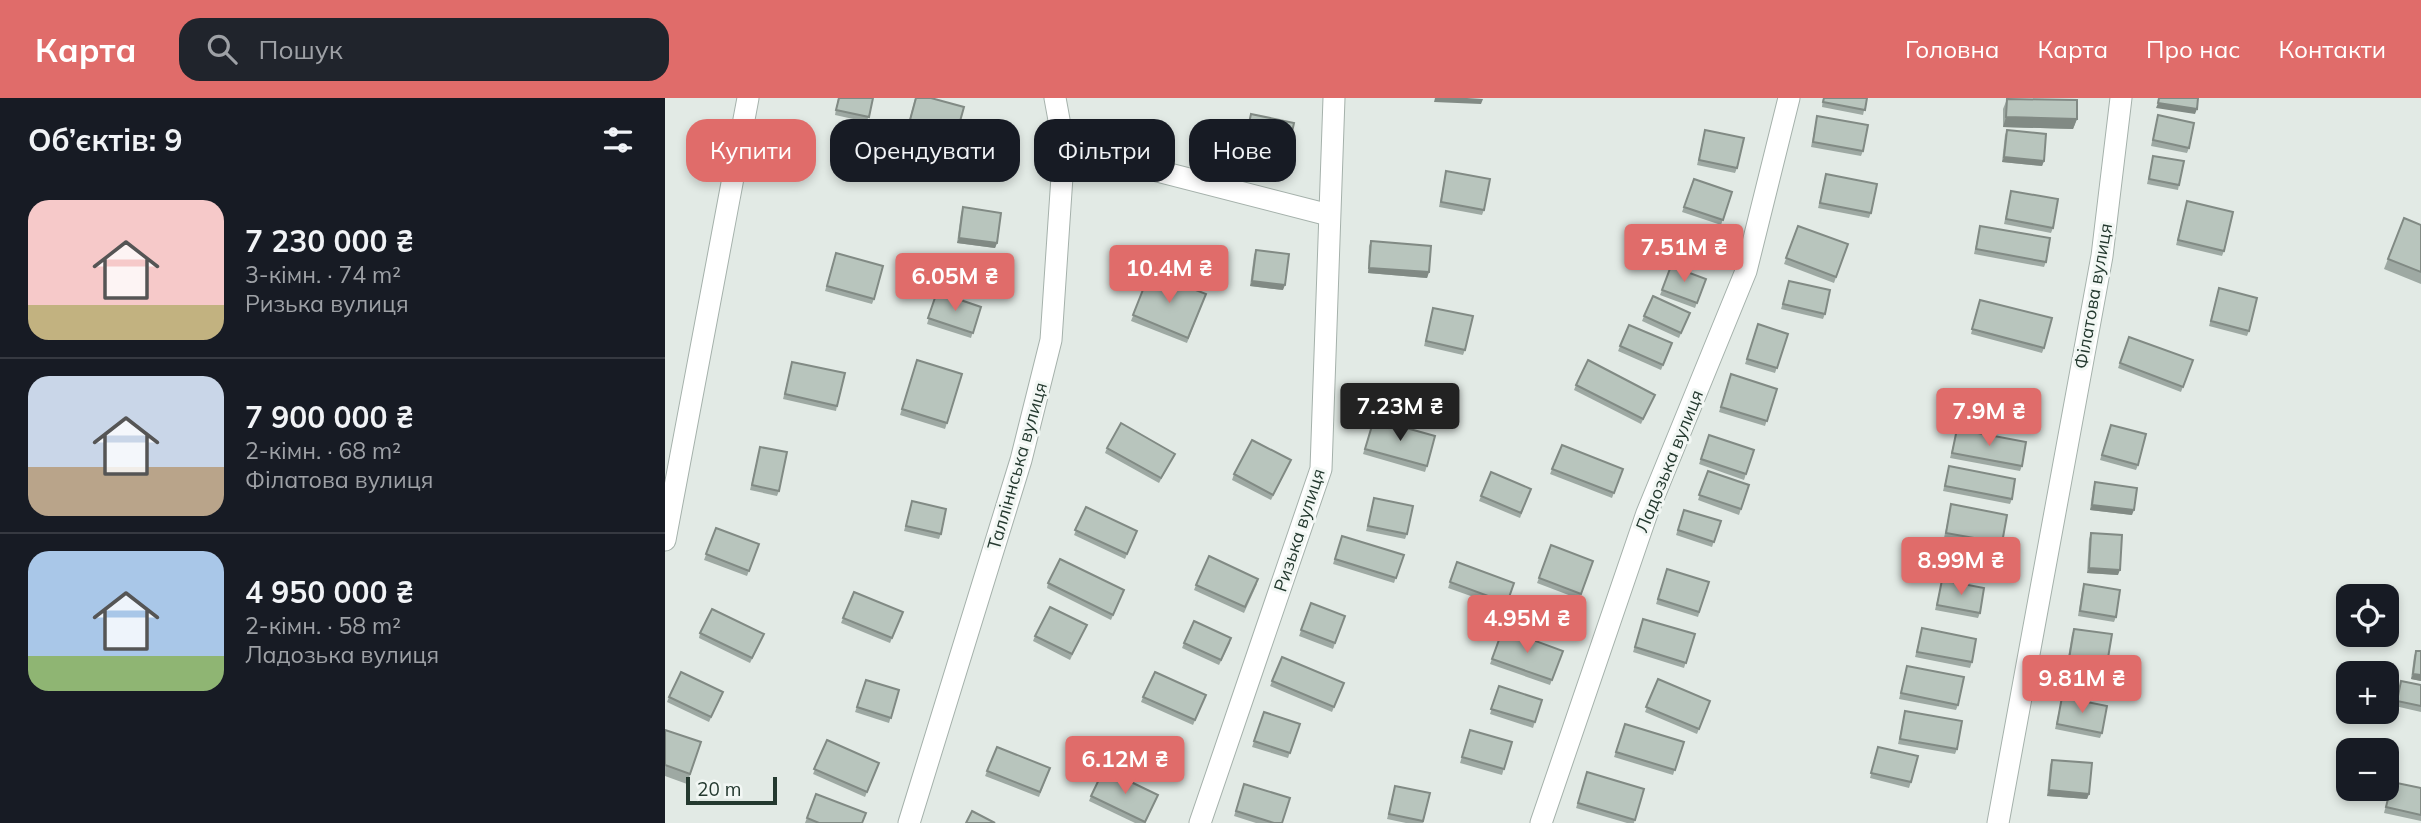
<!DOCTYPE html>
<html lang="uk">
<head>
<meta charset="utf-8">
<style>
  body { margin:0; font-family:Mulish,sans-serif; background:#20242c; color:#f1f3f6; height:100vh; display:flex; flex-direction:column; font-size:26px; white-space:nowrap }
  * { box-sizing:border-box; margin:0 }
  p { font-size:23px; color:#9ea1a6 }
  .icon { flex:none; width:38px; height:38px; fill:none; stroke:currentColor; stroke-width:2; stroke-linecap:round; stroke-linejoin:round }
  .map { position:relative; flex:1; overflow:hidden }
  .sheet { display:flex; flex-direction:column; background:#171b24; width:665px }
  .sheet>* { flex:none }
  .guide { position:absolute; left:21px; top:21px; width:665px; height:63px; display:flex; gap:14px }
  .fabs { position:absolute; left:1671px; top:486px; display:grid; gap:14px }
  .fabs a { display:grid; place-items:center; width:63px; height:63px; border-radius:14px; background:#171b24; box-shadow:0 4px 10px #0003; font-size:35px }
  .scale { position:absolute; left:21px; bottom:18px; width:91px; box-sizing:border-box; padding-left:7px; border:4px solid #24392f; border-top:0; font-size:19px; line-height:24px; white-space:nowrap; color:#24392f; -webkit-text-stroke:5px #f2f7f4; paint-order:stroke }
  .price { position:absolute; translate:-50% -60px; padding:0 16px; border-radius:7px; background:#e06c6a; color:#fff; font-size:23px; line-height:46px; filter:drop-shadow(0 2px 4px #0008) }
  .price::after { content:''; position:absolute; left:50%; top:42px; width:21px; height:16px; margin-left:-10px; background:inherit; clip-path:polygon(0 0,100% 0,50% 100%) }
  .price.selected { background:#222; color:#fff }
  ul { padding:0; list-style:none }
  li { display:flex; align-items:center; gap:21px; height:175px; padding:0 28px }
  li+li { border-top:2px solid #363941 }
  li span { display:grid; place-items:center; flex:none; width:196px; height:140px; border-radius:21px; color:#555 }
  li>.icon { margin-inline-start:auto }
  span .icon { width:84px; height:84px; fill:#fffc; stroke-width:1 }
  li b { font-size:30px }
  h2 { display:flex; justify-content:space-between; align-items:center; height:84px; padding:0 28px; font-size:30px }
  .tag { padding:0 24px; border-radius:21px; background:#171b24; box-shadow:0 4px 10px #0003; font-size:24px; line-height:63px }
  .tag.selected { background:#e06c6a; color:#fff }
  header { display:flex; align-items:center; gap:42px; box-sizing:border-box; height:98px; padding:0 35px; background:#e06c6a; color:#fff }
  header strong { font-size:33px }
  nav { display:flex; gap:38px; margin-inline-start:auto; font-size:24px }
  .search { width:490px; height:63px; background:#20242c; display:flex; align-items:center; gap:18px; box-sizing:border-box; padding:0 24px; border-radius:21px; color:#9ea1a6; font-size:26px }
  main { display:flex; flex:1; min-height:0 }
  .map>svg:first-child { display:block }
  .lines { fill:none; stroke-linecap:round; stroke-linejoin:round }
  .minor-casing { stroke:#a5b1ab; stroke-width:23 }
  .minor { stroke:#fff; stroke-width:21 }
  .wall { fill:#9ea9a3 }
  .shaded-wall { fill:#818a84 }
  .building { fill:#b8c5bd; stroke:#818a84; stroke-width:2 }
  .labels { text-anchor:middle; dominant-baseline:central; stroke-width:6; stroke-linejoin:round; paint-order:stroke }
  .street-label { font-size:18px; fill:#24392f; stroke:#f2f7f4 }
</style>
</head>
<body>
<header>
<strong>Карта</strong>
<div class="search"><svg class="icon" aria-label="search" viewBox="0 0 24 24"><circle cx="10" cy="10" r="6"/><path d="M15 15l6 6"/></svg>Пошук</div>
<nav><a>Головна</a><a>Карта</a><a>Про нас</a><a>Контакти</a></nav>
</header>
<main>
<section class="sheet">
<h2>Об’єктів: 9<svg class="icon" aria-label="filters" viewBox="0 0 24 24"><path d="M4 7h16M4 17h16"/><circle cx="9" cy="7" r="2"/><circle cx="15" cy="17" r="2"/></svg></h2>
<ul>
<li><span style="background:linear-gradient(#f6c9c9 75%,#c2b280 0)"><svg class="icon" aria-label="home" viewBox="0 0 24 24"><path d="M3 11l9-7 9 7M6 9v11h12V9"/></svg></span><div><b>7 230 000 ₴</b><p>3-кімн. · 74 m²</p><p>Ризька вулиця</p></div></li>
<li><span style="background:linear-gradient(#c9d6e8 65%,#b9a48a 0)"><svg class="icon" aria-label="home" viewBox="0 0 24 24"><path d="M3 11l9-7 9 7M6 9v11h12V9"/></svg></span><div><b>7 900 000 ₴</b><p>2-кімн. · 68 m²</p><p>Філатова вулиця</p></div></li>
<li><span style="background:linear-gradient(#a9c7e8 75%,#8fb573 0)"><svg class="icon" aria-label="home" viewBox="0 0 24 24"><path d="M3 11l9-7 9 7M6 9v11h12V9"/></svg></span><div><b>4 950 000 ₴</b><p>2-кімн. · 58 m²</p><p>Ладозька вулиця</p></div></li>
</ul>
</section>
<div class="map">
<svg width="1756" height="725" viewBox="0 0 1756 725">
  <rect width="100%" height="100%" fill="#e2eae5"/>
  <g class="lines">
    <defs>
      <g id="minor">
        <path d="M399,49L664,117"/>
        <path d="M0,442L83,0"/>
        <path d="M244,725L356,362L386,242L399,49L390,0"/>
        <path d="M535,725L656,371L669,0"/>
        <path d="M876,725L982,415L1081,173L1124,0"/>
        <path d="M1333,725L1437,158L1456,0"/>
      </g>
    </defs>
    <use href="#minor" class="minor-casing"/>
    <use href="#minor" class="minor"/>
  </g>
  <g class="wall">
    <path d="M173,0H208L202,24L170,17Z"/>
    <path d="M250,0L292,34L290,40L243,27Z"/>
    <path d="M1158,0H1202L1198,17L1157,9Z"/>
    <path d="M1342,1L1412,21L1408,31L1338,29V11Z"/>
    <path d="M586,16L623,52L621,58L578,49Z"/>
    <path d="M1493,17L1524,50L1522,55L1486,48Z"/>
    <path d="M1152,18L1198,53L1196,58L1146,49Z"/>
    <path d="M1040,32L1072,70L1070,75L1032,67Z"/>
    <path d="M1342,32L1379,63L1377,68L1337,64L1340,37Z"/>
    <path d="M1488,58L1514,87L1513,92L1482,86Z"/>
    <path d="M781,73L819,112L817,117L774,109Z"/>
    <path d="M1161,76L1206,115L1204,120L1153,110Z"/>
    <path d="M1029,81L1067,94L1056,127L1017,114Z"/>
    <path d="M1346,93L1388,130L1386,135L1339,126Z"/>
    <path d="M1522,103L1559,153L1557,158L1511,147Z"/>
    <path d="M298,109L332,145L330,150L292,145L296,115Z"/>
    <path d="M1739,120L1756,127V186L1719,171Z"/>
    <path d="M1133,128L1183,146L1169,185L1119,166Z"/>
    <path d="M1315,128L1381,164L1379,169L1309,156Z"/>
    <path d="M706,143L764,174L762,180L703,175L704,148Z"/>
    <path d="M591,152L618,192L585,188L589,157Z"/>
    <path d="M169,161L209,201L207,206L160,193Z"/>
    <path d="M485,174L541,196L522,245L466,223Z"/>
    <path d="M1041,181L1030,210L995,197L997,192Z"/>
    <path d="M1124,183L1160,216L1158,221L1116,211Z"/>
    <path d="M1554,190L1584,233L1582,238L1544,228Z"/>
    <path d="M272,194L316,209L306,240L262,226Z"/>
    <path d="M1315,202L1379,250L1377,255L1306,236Z"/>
    <path d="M768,210L800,252L798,257L759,248Z"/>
    <path d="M1025,215L1014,240L977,223L979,218Z"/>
    <path d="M1093,226L1123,236L1110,275L1080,266Z"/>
    <path d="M964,227L1007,245L996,272L953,253Z"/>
    <path d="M1464,239L1528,262L1516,294L1453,270Z"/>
    <path d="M252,262L282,325L280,331L235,317Z"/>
    <path d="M127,264L172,308L171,313L118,301Z"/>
    <path d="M1066,276L1112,291L1100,328L1054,314Z"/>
    <path d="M911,287L990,297L976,326L909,292Z"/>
    <path d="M1321,292L1360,325L1358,330L1314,322Z"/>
    <path d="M709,321L762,368L760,374L698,356Z"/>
    <path d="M1292,331L1357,368L1355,373L1285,360Z"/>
    <path d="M1444,332L1473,367L1471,372L1435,362Z"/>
    <path d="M1044,337L1081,376L1079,382L1034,366Z"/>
    <path d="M897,347L958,371L947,400L885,376Z"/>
    <path d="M95,349L114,393L112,398L85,392Z"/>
    <path d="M442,350L510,356L494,385L440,355Z"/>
    <path d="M626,362L606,402L567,382L569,376Z"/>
    <path d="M1284,368L1347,401L1345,406L1278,393Z"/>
    <path d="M1043,373L1084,387L1074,417L1033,402Z"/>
    <path d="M1430,384L1467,417L1425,412L1428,390Z"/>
    <path d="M866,391L855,420L814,403L816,398Z"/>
    <path d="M709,400L742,436L740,441L701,433Z"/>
    <path d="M247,403L276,436L274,441L239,433Z"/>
    <path d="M1286,406L1337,445L1335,450L1279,440Z"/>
    <path d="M421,409L472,433L460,461L409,437Z"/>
    <path d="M1019,412L1056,423L1047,449L1011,437Z"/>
    <path d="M51,430L94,446L82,478L39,462Z"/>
    <path d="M1426,435L1453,477L1422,475L1424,441Z"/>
    <path d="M677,438L739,457L729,485L668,466Z"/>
    <path d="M886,447L928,463L914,501L872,485Z"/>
    <path d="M792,464L849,485L840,510L783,490Z"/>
    <path d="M1002,471L1044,484L1033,519L991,506Z"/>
    <path d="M1277,482L1315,515L1313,520L1270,512Z"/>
    <path d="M383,485L459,492L446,522L382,490Z"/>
    <path d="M592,486L579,515L529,492L531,487Z"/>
    <path d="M1419,486L1451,519L1449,524L1413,518L1417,492Z"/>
    <path d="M189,494L238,514L225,545L176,525Z"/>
    <path d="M646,505L680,518L668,551L634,538Z"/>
    <path d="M978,521L1030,536L1019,570L968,554Z"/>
    <path d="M422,527L405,562L368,543L370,538Z"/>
    <path d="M1257,530L1307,564L1305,570L1250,559Z"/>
    <path d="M838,531L898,553L885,587L825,566Z"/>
    <path d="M1409,531L1442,566L1441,572L1402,566L1407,536Z"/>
    <path d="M35,535L97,541L85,565L34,540Z"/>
    <path d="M519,545H565L554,567L517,550Z"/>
    <path d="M1751,553L1756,583L1746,581L1749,558Z"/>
    <path d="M617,559L679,585L667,614L605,588Z"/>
    <path d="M1242,568L1293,607L1291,612L1234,601Z"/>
    <path d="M993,581L1045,603L1032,636L980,614Z"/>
    <path d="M201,582L234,592L224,625L190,614Z"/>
    <path d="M1736,583L1756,587V614L1730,608Z"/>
    <path d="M834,588L877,602L868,630L825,616Z"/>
    <path d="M58,594L44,624L2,604L4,599Z"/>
    <path d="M541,597L528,627L476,604L478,599Z"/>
    <path d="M1397,599L1437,635L1435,640L1390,631Z"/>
    <path d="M1240,613L1292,651L1290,656L1233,646Z"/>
    <path d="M599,614L635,626L623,660L587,649Z"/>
    <path d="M960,626L1019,644L1008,677L949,659Z"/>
    <path d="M0,632L36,644L22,686L0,678Z"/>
    <path d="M805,632L847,644L837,677L795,665Z"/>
    <path d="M162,642L214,665L200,699L148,676Z"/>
    <path d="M332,649L385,670L374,699L320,678Z"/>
    <path d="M1213,649L1246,684L1244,690L1205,680Z"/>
    <path d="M1387,662L1424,696L1422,701L1382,698L1385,667Z"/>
    <path d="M922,674L979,691L969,725H962L911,710Z"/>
    <path d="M1727,684L1756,690V723L1719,715Z"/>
    <path d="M579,686L617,725H591L569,718Z"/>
    <path d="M730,688L765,695L758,725H741L722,721Z"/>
    <path d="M151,696L197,725H140Z"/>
    <path d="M426,698L491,702L480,725H470L424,703Z"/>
  </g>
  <g class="shaded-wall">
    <path d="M770,0H802L818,1L816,6L769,4Z"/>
    <path d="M1493,5L1532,11L1530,16L1491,10Z"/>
    <path d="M1341,19L1412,21L1408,31L1338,29Z"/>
    <path d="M1339,59L1379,63L1377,68L1337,64Z"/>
    <path d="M294,140L332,145L330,150L292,145Z"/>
    <path d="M704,170L764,174L762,180L703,175Z"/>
    <path d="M587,183L620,187L618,192L585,188Z"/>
    <path d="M1427,407L1469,412L1467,417L1425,412Z"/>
    <path d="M1424,470L1455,472L1453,477L1422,475Z"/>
    <path d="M1748,576L1756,577V583L1746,581Z"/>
    <path d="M1384,692L1424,696L1422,701L1382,698Z"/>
  </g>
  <g class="building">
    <path d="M174,0H208L204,19L171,12Z"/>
    <path d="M251,0H266L299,9L292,34L245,22Z"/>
    <path d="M1159,0H1202L1200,12L1158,4Z"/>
    <path d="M1494,0H1533L1532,11L1493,5Z"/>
    <path d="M1342,1L1412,2V21L1341,19Z"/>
    <path d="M586,16L629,25L623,52L580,43Z"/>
    <path d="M1493,17L1529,25L1524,50L1488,42Z"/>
    <path d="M1152,18L1203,27L1198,53L1148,44Z"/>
    <path d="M1040,32L1079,40L1072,70L1034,62Z"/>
    <path d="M1342,32L1381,36L1379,63L1339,59Z"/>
    <path d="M1488,58L1519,63L1514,87L1484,81Z"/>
    <path d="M781,73L825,81L819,112L776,104Z"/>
    <path d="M1161,76L1212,86L1206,115L1155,105Z"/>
    <path d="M1029,81L1067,94L1058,122L1019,109Z"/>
    <path d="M1346,93L1393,101L1388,130L1341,121Z"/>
    <path d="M1522,103L1568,114L1559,153L1513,142Z"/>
    <path d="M298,109L336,115L332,145L294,140Z"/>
    <path d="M1739,120L1756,127V174L1723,161Z"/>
    <path d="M1133,128L1183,146L1171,179L1121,160Z"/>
    <path d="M1315,128L1385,140L1381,164L1311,151Z"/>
    <path d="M706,143L766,148L764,174L704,170Z"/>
    <path d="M591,152L624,156L620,187L587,183Z"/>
    <path d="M171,155L218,168L209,201L162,188Z"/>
    <path d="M1006,168L1041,181L1032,205L997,192Z"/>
    <path d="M485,174L541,196L523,240L468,217Z"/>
    <path d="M1124,183L1165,192L1160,216L1118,206Z"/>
    <path d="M1554,190L1592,200L1584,233L1546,223Z"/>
    <path d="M272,194L316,209L308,235L263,220Z"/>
    <path d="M988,198L1025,215L1016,235L979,218Z"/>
    <path d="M1315,202L1387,220L1379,250L1307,231Z"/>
    <path d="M768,210L808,218L800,252L761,243Z"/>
    <path d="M1093,226L1123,236L1112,270L1082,261Z"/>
    <path d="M964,227L1007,245L998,267L955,248Z"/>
    <path d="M1464,239L1528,262L1518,289L1455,265Z"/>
    <path d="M252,262L297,276L282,325L237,311Z"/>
    <path d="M923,262L990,297L978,321L911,287Z"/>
    <path d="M127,264L180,275L172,308L120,296Z"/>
    <path d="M1066,276L1112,291L1102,323L1056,309Z"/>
    <path d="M1321,292L1365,300L1360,325L1316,317Z"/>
    <path d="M709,321L770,338L762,368L700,351Z"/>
    <path d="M456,325L510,356L496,380L442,350Z"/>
    <path d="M1446,327L1481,336L1473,367L1437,357Z"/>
    <path d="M1292,331L1361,344L1357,368L1287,355Z"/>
    <path d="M1044,337L1089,352L1081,376L1036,361Z"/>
    <path d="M587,342L626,362L608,397L569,376Z"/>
    <path d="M897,347L958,371L949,395L887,371Z"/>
    <path d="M95,349L122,354L114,393L87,387Z"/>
    <path d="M1284,368L1350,381L1347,401L1280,388Z"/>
    <path d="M1043,373L1084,387L1076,411L1034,397Z"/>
    <path d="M826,374L866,391L856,415L816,398Z"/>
    <path d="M1430,384L1472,390L1469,412L1427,407Z"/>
    <path d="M709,400L748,408L742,436L703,428Z"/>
    <path d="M247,403L281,411L276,436L241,428Z"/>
    <path d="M1286,406L1342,417L1337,445L1281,435Z"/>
    <path d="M421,409L472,433L462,456L410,432Z"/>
    <path d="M1019,412L1056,423L1049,444L1013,432Z"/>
    <path d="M51,430L94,446L84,473L41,456Z"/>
    <path d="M1426,435L1457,437L1455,472L1424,470Z"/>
    <path d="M677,438L739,457L731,480L670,461Z"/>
    <path d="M886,447L928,463L916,496L874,480Z"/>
    <path d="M544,458L593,481L580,509L531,487Z"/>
    <path d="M395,461L459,492L448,517L383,485Z"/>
    <path d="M792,464L849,485L842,505L785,484Z"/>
    <path d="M1002,471L1044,484L1034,514L993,501Z"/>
    <path d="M1277,482L1319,490L1315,515L1272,507Z"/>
    <path d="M1419,486L1455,492L1451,519L1415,513Z"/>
    <path d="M189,494L238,514L227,540L178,520Z"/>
    <path d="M646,505L680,518L670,545L636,532Z"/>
    <path d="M385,509L422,527L407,556L370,538Z"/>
    <path d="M47,511L99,536L87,560L35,535Z"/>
    <path d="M978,521L1030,536L1021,565L970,549Z"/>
    <path d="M529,523L566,540L556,562L519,545Z"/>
    <path d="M1257,530L1311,541L1307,564L1252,554Z"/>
    <path d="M838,531L898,553L887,582L827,561Z"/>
    <path d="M1409,531L1447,536L1442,566L1404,561Z"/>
    <path d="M1751,553H1756V577L1748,576Z"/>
    <path d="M617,559L679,585L669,609L607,583Z"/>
    <path d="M1242,568L1299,579L1293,607L1236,595Z"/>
    <path d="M16,574L58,594L46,619L4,599Z"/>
    <path d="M490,574L541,597L530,622L478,599Z"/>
    <path d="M993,581L1045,603L1034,631L981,609Z"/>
    <path d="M201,582L234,592L226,620L192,609Z"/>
    <path d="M1736,583L1756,587V608L1732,603Z"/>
    <path d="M834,588L877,602L870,624L826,611Z"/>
    <path d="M1397,599L1442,608L1437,635L1392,626Z"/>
    <path d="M1240,613L1297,623L1292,651L1235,641Z"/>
    <path d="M599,614L635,626L625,655L589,643Z"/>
    <path d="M960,626L1019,644L1010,672L951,654Z"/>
    <path d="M0,632L36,644L25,676L0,667Z"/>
    <path d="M805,632L847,644L839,671L797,659Z"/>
    <path d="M162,642L214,665L202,694L149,671Z"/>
    <path d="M332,649L385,670L375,694L322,673Z"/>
    <path d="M1213,649L1253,658L1246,684L1206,675Z"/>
    <path d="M1387,662L1427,665L1424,696L1384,692Z"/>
    <path d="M439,671L493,697L480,724L426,698Z"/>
    <path d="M922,674L979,691L970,722L913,705Z"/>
    <path d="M1727,684L1756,690V717L1721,709Z"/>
    <path d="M579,686L625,700L617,725H609L571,713Z"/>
    <path d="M730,688L765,695L758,723L724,716Z"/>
    <path d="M151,696L201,715L197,725H154L142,720Z"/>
    <path d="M307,713L330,725H301Z"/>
  </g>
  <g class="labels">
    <g class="street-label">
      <text transform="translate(1428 198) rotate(-80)">Філатова вулиця</text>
      <text transform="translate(1004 363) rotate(-68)">Ладозька вулиця</text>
      <text transform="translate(352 368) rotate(-74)">Талліннська вулиця</text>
      <text transform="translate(634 432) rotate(-72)">Ризька вулиця</text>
    </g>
  </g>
</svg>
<div class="fabs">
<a><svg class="icon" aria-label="locate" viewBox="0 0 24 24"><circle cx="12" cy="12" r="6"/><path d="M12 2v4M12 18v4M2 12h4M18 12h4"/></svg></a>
<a>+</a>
<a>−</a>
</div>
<div class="scale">20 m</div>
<b class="price" style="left:1019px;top:186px">7.51M ₴</b>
<b class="price" style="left:504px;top:207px">10.4M ₴</b>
<b class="price" style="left:290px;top:215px">6.05M ₴</b>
<b class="price selected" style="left:735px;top:345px">7.23M ₴</b>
<b class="price" style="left:1324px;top:350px">7.9M ₴</b>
<b class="price" style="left:1296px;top:499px">8.99M ₴</b>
<b class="price" style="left:862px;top:557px">4.95M ₴</b>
<b class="price" style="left:1417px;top:617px">9.81M ₴</b>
<b class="price" style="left:460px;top:698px">6.12M ₴</b>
<div class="guide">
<a class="tag selected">Купити</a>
<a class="tag">Орендувати</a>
<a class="tag">Фільтри</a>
<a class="tag">Нове</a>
</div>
</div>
</main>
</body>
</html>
